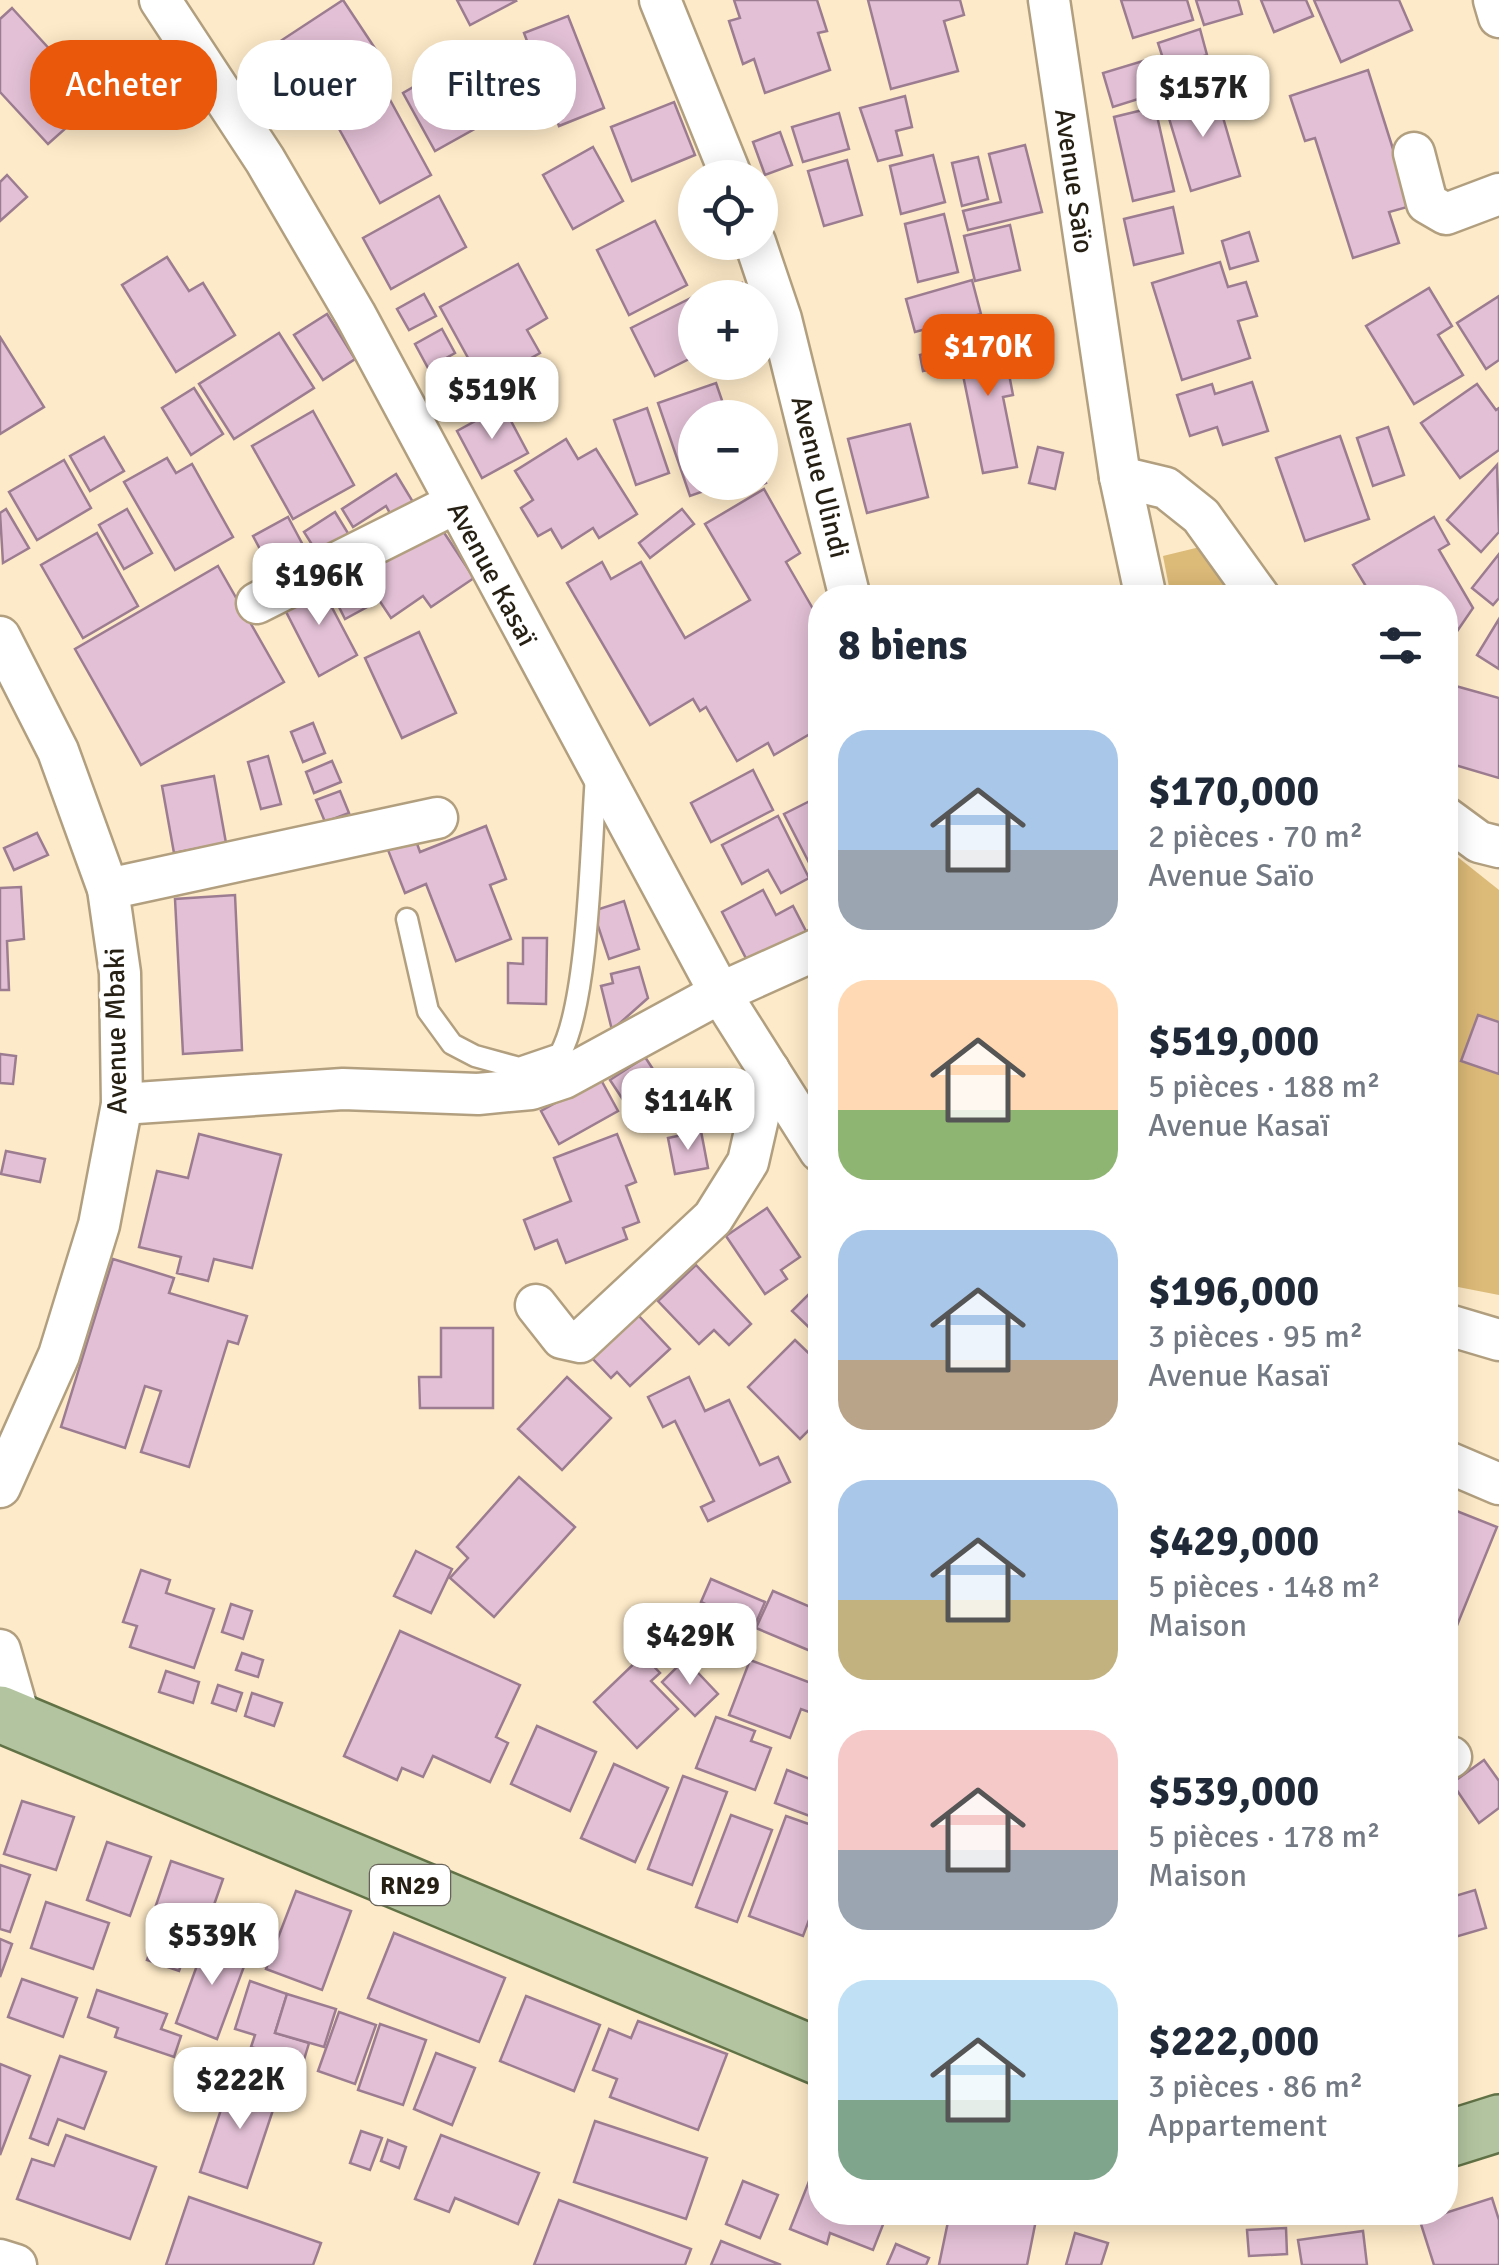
<!DOCTYPE html>
<html lang="fr">
<head>
<meta charset="utf-8">
<style>
  body { margin:0; font-family:Signika,sans-serif; background:#f2f2f3; color:#1f2937; height:100vh; display:flex; flex-direction:column; font-size:38px; white-space:nowrap }
  * { box-sizing:border-box; margin:0 }
  p { font-size:32px; color:#747a83 }
  .icon { flex:none; width:55px; height:55px; fill:none; stroke:currentColor; stroke-width:2; stroke-linecap:round; stroke-linejoin:round }
  .map { position:relative; flex:1; overflow:hidden }
  .sheet { position:absolute; left:808px; top:585px; width:650px; height:1640px; display:flex; flex-direction:column; background:#fff; border-radius:40px; box-shadow:0 5px 25px #0003 }
  .sheet>* { flex:none }
  .hud { position:absolute; left:30px; top:40px; width:628px; height:90px; display:flex; gap:20px }
  .controls { position:absolute; left:678px; top:160px; display:grid; gap:20px }
  .controls a { display:grid; place-items:center; width:100px; height:100px; border-radius:50%; background:#fff; box-shadow:0 5px 25px #0003; font-size:50px }
  .price { position:absolute; translate:-50% -85px; padding:0 22px; border-radius:20px; background:#fff; color:#222; font-size:32px; line-height:65px; filter:drop-shadow(0 2px 5px #0008) }
  .price::after { content:''; position:absolute; left:50%; top:60px; width:30px; height:22px; margin-left:-15px; background:inherit; clip-path:polygon(0 0,100% 0,50% 100%) }
  .price.active { background:#ea580c; color:#fff }
  ul { padding:0; list-style:none }
  li { display:flex; align-items:center; gap:30px; height:250px; padding:0 30px }
  li span { display:grid; place-items:center; flex:none; width:280px; height:200px; border-radius:30px; color:#555 }
  li>.icon { margin-inline-start:auto }
  span .icon { width:120px; height:120px; fill:#fffc; stroke-width:1 }
  li b { font-size:42px }
  h2 { display:flex; justify-content:space-between; align-items:center; height:120px; padding:0 30px; font-size:42px }
  .pill { padding:0 35px; border-radius:40px; background:#fff; box-shadow:0 5px 25px #0003; font-size:35px; line-height:90px }
  .pill.active { background:#ea580c; color:#fff }
  .map>svg:first-child { display:block }
  .green { fill:#dcba78 }
  .building { fill:#e3c0d6; stroke:#9c7c90; stroke-width:2.5 }
  .lines { fill:none; stroke-linecap:round; stroke-linejoin:round }
  .service-casing { stroke:#b19f7f; stroke-width:25 }
  .minor-casing { stroke:#b19f7f; stroke-width:45 }
  .primary-casing { stroke:#617246; stroke-width:60 }
  .service { stroke:#fff; stroke-width:20 }
  .minor { stroke:#fff; stroke-width:40 }
  .primary { stroke:#b3c5a0; stroke-width:55 }
  .labels { text-anchor:middle; dominant-baseline:central; stroke-width:10; stroke-linejoin:round; paint-order:stroke }
  .shield { fill:#fff; stroke:#67625a; stroke-width:2.5 }
  .shield-label { font-size:25px; font-weight:bold; fill:#261f13 }
  .street-label { font-size:28px; fill:#261f13; stroke:#fff }
</style>
</head>
<body>
<div class="map">
<svg width="1499" height="2265" viewBox="0 0 1499 2265">
  <rect width="100%" height="100%" fill="#fdeac8"/>
  <g class="green">
    <path d="M1204,546L1239,597H1171L1163,556Z"/>
    <path d="M1445,847L1499,890V1295L1458,1287L1445,1274Z"/>
  </g>
  <g class="building">
    <path d="M343,0L386,65L306,118L287,88L273,96L250,61Z"/>
    <path d="M457,0H515L516,1L470,25Z"/>
    <path d="M734,0H817L827,31L818,33L830,70L765,93L754,59L743,64L729,21L740,18Z"/>
    <path d="M868,0H960L964,15L944,21L958,71L891,89Z"/>
    <path d="M1121,0H1187L1193,20L1133,38Z"/>
    <path d="M1196,0H1238L1242,14L1204,25Z"/>
    <path d="M1261,0H1306L1313,16L1274,32Z"/>
    <path d="M1314,0H1399L1412,30L1341,62Z"/>
    <path d="M12,8L65,66L72,60L104,94L48,144L0,92V19Z"/>
    <path d="M568,16L604,108L559,126L524,33Z"/>
    <path d="M1200,29L1207,55L1166,68L1158,43Z"/>
    <path d="M1156,57L1167,90L1113,107L1103,73Z"/>
    <path d="M1368,70L1411,206L1389,212L1399,243L1353,258L1315,138L1305,141L1290,96Z"/>
    <path d="M441,71L459,105L473,98L487,122L435,151L403,93Z"/>
    <path d="M1215,90L1240,176L1191,191L1165,105Z"/>
    <path d="M905,96L912,127L896,131L902,155L878,161L860,108Z"/>
    <path d="M389,98L431,175L380,203L338,127Z"/>
    <path d="M674,102L695,155L632,181L611,127Z"/>
    <path d="M1155,107L1174,191L1133,201L1114,117Z"/>
    <path d="M839,113L849,149L803,162L792,127Z"/>
    <path d="M780,132L792,165L765,175L753,142Z"/>
    <path d="M1025,145L1042,212L968,230L963,211L1001,202L989,154Z"/>
    <path d="M593,147L623,201L573,229L543,175Z"/>
    <path d="M933,155L945,202L901,214L890,166Z"/>
    <path d="M978,157L988,199L962,206L952,163Z"/>
    <path d="M847,160L862,215L824,226L808,171Z"/>
    <path d="M7,175L27,197L0,221V182Z"/>
    <path d="M439,196L466,247L391,289L363,238Z"/>
    <path d="M1173,207L1183,253L1134,265L1124,219Z"/>
    <path d="M944,214L958,272L918,282L905,224Z"/>
    <path d="M655,221L687,285L629,315L597,250Z"/>
    <path d="M1010,225L1020,270L975,281L964,236Z"/>
    <path d="M1249,232L1258,261L1230,269L1222,241Z"/>
    <path d="M167,257L189,291L203,283L235,335L176,372L122,285Z"/>
    <path d="M1220,262L1228,287L1246,282L1257,316L1238,321L1250,358L1182,380L1152,283Z"/>
    <path d="M518,264L547,318L527,330L540,353L483,385L440,307Z"/>
    <path d="M972,280L981,314L915,332L906,299Z"/>
    <path d="M742,283L749,298H714Z"/>
    <path d="M1429,288L1452,326L1438,335L1463,375L1414,404L1366,326Z"/>
    <path d="M424,294L436,316L409,330L397,309Z"/>
    <path d="M1499,296V360L1486,369L1457,323Z"/>
    <path d="M691,298L695,356L655,376L631,328Z"/>
    <path d="M327,314L355,359L323,380L294,335Z"/>
    <path d="M442,329L455,353L428,368L415,344Z"/>
    <path d="M1001,332L1013,395L1003,397L1017,467L983,473L956,341Z"/>
    <path d="M279,333L314,388L234,439L199,384Z"/>
    <path d="M0,337L44,407L0,434Z"/>
    <path d="M950,348L953,365L923,371L920,355Z"/>
    <path d="M463,364L483,400L452,417L432,381Z"/>
    <path d="M1252,382L1268,431L1223,445L1217,427L1190,436L1177,395L1212,384L1215,394Z"/>
    <path d="M716,383L728,418H695V482L721,485L690,496L658,403Z"/>
    <path d="M1477,384L1496,410L1499,408V450L1460,478L1421,423Z"/>
    <path d="M194,388L223,434L191,455L162,408Z"/>
    <path d="M503,406L528,453L482,478L457,431Z"/>
    <path d="M647,408L669,473L636,485L614,420Z"/>
    <path d="M313,411L354,485L293,519L252,446Z"/>
    <path d="M910,424L928,497L867,513L848,439Z"/>
    <path d="M1388,427L1404,475L1373,486L1357,438Z"/>
    <path d="M1340,436L1369,519L1305,541L1276,458Z"/>
    <path d="M104,437L124,471L90,491L70,456Z"/>
    <path d="M566,439L578,459L596,449L637,514L599,538L593,528L562,548L551,529L538,536L521,508L533,500L515,471Z"/>
    <path d="M1038,447L1063,453L1055,489L1029,483Z"/>
    <path d="M167,458L176,473L192,464L233,537L175,570L124,482Z"/>
    <path d="M64,460L91,508L37,540L9,492Z"/>
    <path d="M760,465L766,483L740,492L737,482H760Z"/>
    <path d="M1497,465L1499,532L1481,552L1447,520Z"/>
    <path d="M396,474L413,502L391,515L386,506L353,527L342,509Z"/>
    <path d="M764,489L800,553L786,562L820,621V641L816,643L820,650V728L774,755L768,743L737,761L706,707L700,711L693,699L650,725L567,583L602,562L611,579L641,562L685,638L750,600L705,524Z"/>
    <path d="M6,509L29,548L3,563L0,513Z"/>
    <path d="M127,509L152,553L124,569L99,525Z"/>
    <path d="M682,509L694,524L650,558L639,543Z"/>
    <path d="M335,512L354,543L323,562L304,532Z"/>
    <path d="M288,517L312,562L277,581L253,536Z"/>
    <path d="M1434,517L1449,544L1439,550L1473,608L1445,649V598H1373L1353,565Z"/>
    <path d="M437,522L474,578L431,607L423,596L391,618L361,573Z"/>
    <path d="M97,533L138,606L83,638L41,565Z"/>
    <path d="M1499,554V598L1493,605L1472,588Z"/>
    <path d="M218,566L284,682L141,765L75,649Z"/>
    <path d="M353,576L369,606L345,619L330,589Z"/>
    <path d="M318,581L357,655L319,676L280,600Z"/>
    <path d="M1499,619V669L1477,655Z"/>
    <path d="M419,632L456,713L402,738L365,658Z"/>
    <path d="M1452,685L1499,698V778L1445,762V709Z"/>
    <path d="M313,723L325,753L303,762L291,732Z"/>
    <path d="M268,756L281,804L261,809L248,762Z"/>
    <path d="M332,761L341,782L314,793L306,772Z"/>
    <path d="M753,770L773,810L711,842L691,803Z"/>
    <path d="M214,776L226,843L174,853L162,786Z"/>
    <path d="M340,791L349,813L325,822L316,800Z"/>
    <path d="M820,796V884L784,814Z"/>
    <path d="M778,816L809,878L781,893L768,870L742,884L722,845Z"/>
    <path d="M486,826L506,879L490,885L511,939L456,961L426,884L405,893L388,850L415,838L420,852Z"/>
    <path d="M37,833L48,855L14,870L4,848Z"/>
    <path d="M21,887L24,939L7,941L9,990H0V888Z"/>
    <path d="M763,890L776,915L793,906L808,935L750,966L722,912Z"/>
    <path d="M235,895L242,1050L183,1054L175,899Z"/>
    <path d="M624,901L639,949L609,959L593,911Z"/>
    <path d="M523,938H547L546,1004L508,1003V963L523,964Z"/>
    <path d="M820,960V996L819,997L805,968Z"/>
    <path d="M639,967L648,998L612,1030L601,986L613,983L611,974Z"/>
    <path d="M820,1006V1030L810,1011Z"/>
    <path d="M1478,1015L1499,1022V1074L1461,1061Z"/>
    <path d="M0,1054L16,1056L13,1084L0,1083Z"/>
    <path d="M645,1057L660,1080L639,1094L649,1108L635,1118L610,1080Z"/>
    <path d="M600,1078L618,1111L559,1144L541,1111Z"/>
    <path d="M701,1131L708,1168L675,1174L668,1138Z"/>
    <path d="M199,1134L281,1155L252,1268L214,1259L208,1281L177,1273L181,1257L139,1247L157,1171L188,1178Z"/>
    <path d="M617,1134L636,1182L626,1186L639,1222L623,1228L627,1239L566,1263L557,1240L535,1249L524,1220L571,1201L554,1158Z"/>
    <path d="M6,1151L45,1159L40,1182L1,1174Z"/>
    <path d="M767,1208L800,1257L781,1270L787,1279L765,1294L726,1236Z"/>
    <path d="M113,1259L174,1278L169,1293L247,1316L238,1344L228,1341L189,1467L141,1452L161,1391L145,1386L125,1448L61,1427Z"/>
    <path d="M696,1265L751,1324L729,1345L714,1330L699,1344L658,1301Z"/>
    <path d="M820,1283V1338L792,1311Z"/>
    <path d="M638,1315L670,1349L630,1386L617,1372L611,1378L592,1358Z"/>
    <path d="M441,1328H493V1408H420L419,1377H441Z"/>
    <path d="M795,1340L820,1364V1419L800,1439L748,1387Z"/>
    <path d="M567,1377L611,1418L562,1470L518,1429Z"/>
    <path d="M689,1377L705,1411L729,1400L760,1465L778,1457L790,1482L708,1521L701,1507L714,1501L675,1421L663,1427L648,1397Z"/>
    <path d="M519,1477L575,1527L494,1617L450,1578L468,1558L457,1547Z"/>
    <path d="M1449,1508L1497,1527L1456,1628L1445,1624V1518Z"/>
    <path d="M416,1551L452,1569L431,1613L394,1596Z"/>
    <path d="M141,1570L170,1580L166,1593L214,1609L194,1668L130,1647L137,1626L123,1622Z"/>
    <path d="M711,1579L765,1602L745,1648L712,1634L722,1612L701,1602Z"/>
    <path d="M773,1591L820,1611V1655L756,1628Z"/>
    <path d="M231,1604L252,1611L243,1639L222,1632Z"/>
    <path d="M400,1631L520,1685L496,1737L508,1743L490,1782L433,1756L423,1777L402,1768L397,1780L344,1756Z"/>
    <path d="M242,1653L263,1660L258,1677L236,1670Z"/>
    <path d="M643,1655L660,1673L651,1681L678,1709L637,1748L594,1702Z"/>
    <path d="M685,1659L718,1694L695,1716L662,1682Z"/>
    <path d="M750,1660L819,1686L809,1712L801,1709L790,1738L729,1715Z"/>
    <path d="M166,1671L199,1682L193,1703L159,1692Z"/>
    <path d="M218,1685L242,1693L236,1711L212,1703Z"/>
    <path d="M252,1693L282,1703L274,1726L245,1716Z"/>
    <path d="M716,1717L755,1731L751,1741L771,1748L755,1790L696,1768Z"/>
    <path d="M537,1726L596,1752L570,1811L511,1784Z"/>
    <path d="M1484,1760L1499,1781V1808L1479,1823L1452,1783Z"/>
    <path d="M614,1764L668,1788L635,1862L581,1838Z"/>
    <path d="M787,1770L820,1783L815,1818L775,1803Z"/>
    <path d="M683,1776L727,1792L692,1885L648,1869Z"/>
    <path d="M22,1801L74,1817L56,1870L4,1854Z"/>
    <path d="M731,1815L772,1830L737,1922L696,1907Z"/>
    <path d="M786,1816L820,1828V1891L803,1936L749,1916Z"/>
    <path d="M107,1842L151,1857L130,1916L87,1900Z"/>
    <path d="M171,1861L223,1879L207,1925L197,1921L179,1971L147,1960L163,1915L154,1911Z"/>
    <path d="M0,1865L30,1875L10,1932L0,1929Z"/>
    <path d="M1475,1890L1486,1928L1455,1937L1445,1899Z"/>
    <path d="M296,1891L351,1911L322,1990L266,1969Z"/>
    <path d="M46,1902L109,1923L93,1969L31,1948Z"/>
    <path d="M394,1933L505,1978L479,2042L368,1998Z"/>
    <path d="M207,1938L249,1953L217,2039L176,2023Z"/>
    <path d="M0,1939L12,1944L0,1977Z"/>
    <path d="M22,1979L77,1998L63,2037L8,2017Z"/>
    <path d="M250,1981L287,1994L275,2033L309,2043L303,2063L251,2047L255,2035L235,2029Z"/>
    <path d="M97,1990L167,2014L161,2029L181,2036L174,2057L115,2037L118,2028L88,2017Z"/>
    <path d="M287,1994L336,2009L324,2047L275,2033Z"/>
    <path d="M526,1996L600,2025L574,2091L500,2061Z"/>
    <path d="M339,2012L376,2025L355,2084L318,2071Z"/>
    <path d="M638,2021L727,2054L698,2130L610,2097L617,2079L593,2070L609,2029L631,2038Z"/>
    <path d="M380,2024L426,2040L403,2105L358,2090Z"/>
    <path d="M436,2053L475,2068L452,2125L414,2109Z"/>
    <path d="M60,2056L106,2072L84,2129L58,2119L48,2145L30,2138Z"/>
    <path d="M0,2064L30,2076L0,2155Z"/>
    <path d="M232,2077L279,2092L247,2188L200,2172Z"/>
    <path d="M595,2121L707,2158L686,2219L574,2182Z"/>
    <path d="M361,2131L382,2138L370,2170L350,2163Z"/>
    <path d="M66,2135L156,2167L130,2239L17,2199L32,2159L54,2166Z"/>
    <path d="M441,2135L539,2173L518,2224L455,2198L449,2212L415,2199Z"/>
    <path d="M388,2140L406,2147L399,2168L381,2161Z"/>
    <path d="M820,2154V2212H888L873,2250L830,2233L827,2244L790,2229Z"/>
    <path d="M743,2181L778,2195L760,2238L726,2224Z"/>
    <path d="M189,2197L321,2243L313,2265H166Z"/>
    <path d="M1492,2198L1499,2220V2265H1434L1420,2221Z"/>
    <path d="M559,2200L691,2249L685,2265H534Z"/>
    <path d="M950,2212L1000,2222L1003,2212L1036,2220L1027,2265H939Z"/>
    <path d="M1286,2228L1287,2254L1249,2256L1247,2230Z"/>
    <path d="M1363,2231L1367,2265H1302L1298,2240Z"/>
    <path d="M1075,2233L1108,2243L1101,2265H1066Z"/>
    <path d="M721,2241L781,2265H711Z"/>
    <path d="M896,2244L929,2258L926,2265H887Z"/>
  </g>
  <g class="lines">
    <defs>
      <path id="service" d="M407,919L428,1011L452,1044L475,1056L519,1068L560,1054C589,1003 591,841 596,776"/>
      <g id="minor">
        <path d="M160,0L265,160L355,314L720,993L820,1151"/>
        <path d="M660,0L732,178"/>
        <path d="M1049,0L1120,477L1146,598"/>
        <path d="M1494,0L1499,17"/>
        <path d="M1414,153L1427,203L1446,214L1499,194"/>
        <path d="M755,242L781,319L850,598"/>
        <path d="M1120,477L1166,488L1201,516L1260,598"/>
        <path d="M257,603L454,504"/>
        <path d="M0,637L58,751L108,889L120,973L122,1104L99,1225L59,1355L0,1487"/>
        <path d="M1445,817L1479,842L1499,847"/>
        <path d="M108,889L437,818"/>
        <path d="M122,1104L343,1089L478,1094L531,1089L564,1078L720,993L820,948"/>
        <path d="M536,1305L562,1338L580,1342L713,1218L748,1162L769,1070"/>
        <path d="M1445,1324L1499,1340"/>
        <path d="M1445,1461L1499,1484"/>
        <path d="M0,1650L21,1723"/>
        <path d="M1445,1760L1451,1757"/>
        <path d="M0,2260L16,2265"/>
      </g>
      <g id="primary">
        <path d="M0,1714L820,2057"/>
        <path d="M1445,2140L1499,2123"/>
      </g>
    </defs>
    <use href="#service" class="service-casing"/>
    <use href="#minor" class="minor-casing"/>
    <use href="#primary" class="primary-casing"/>
    <use href="#service" class="service"/>
    <use href="#minor" class="minor"/>
    <use href="#primary" class="primary"/>
  </g>
  <g class="labels">
    <rect class="shield" x="370" y="1865" width="80" height="40" rx="8"/>
    <g class="shield-label">
      <text x="410" y="1885">RN29</text>
    </g>
    <g class="street-label">
      <text transform="translate(1074 181) rotate(82)">Avenue Saïo</text>
      <text transform="translate(820 477) rotate(76)">Avenue Ulindi</text>
      <text transform="translate(492 574) rotate(62)">Avenue Kasaï</text>
      <text transform="translate(116 1031) rotate(-91)">Avenue Mbaki</text>
    </g>
  </g>
</svg>
<div class="controls">
<a><svg class="icon" aria-label="locate" viewBox="0 0 24 24"><circle cx="12" cy="12" r="6"/><path d="M12 2v4M12 18v4M2 12h4M18 12h4"/></svg></a>
<a>+</a>
<a>−</a>
</div>
<b class="price" style="left:1203px;top:140px">$157K</b>
<b class="price active" style="left:988px;top:399px">$170K</b>
<b class="price" style="left:492px;top:442px">$519K</b>
<b class="price" style="left:319px;top:628px">$196K</b>
<b class="price" style="left:688px;top:1153px">$114K</b>
<b class="price" style="left:690px;top:1688px">$429K</b>
<b class="price" style="left:212px;top:1988px">$539K</b>
<b class="price" style="left:240px;top:2132px">$222K</b>
<div class="hud">
<a class="pill active">Acheter</a>
<a class="pill">Louer</a>
<a class="pill">Filtres</a>
</div>
<section class="sheet">
<h2>8 biens<svg class="icon" aria-label="filters" viewBox="0 0 24 24"><path d="M4 7h16M4 17h16"/><circle cx="9" cy="7" r="2"/><circle cx="15" cy="17" r="2"/></svg></h2>
<ul>
<li><span style="background:linear-gradient(#a9c7e8 60%,#9aa5b1 0)"><svg class="icon" aria-label="home" viewBox="0 0 24 24"><path d="M3 11l9-7 9 7M6 9v11h12V9"/></svg></span><div><b>$170,000</b><p>2 pièces · 70 m²</p><p>Avenue Saïo</p></div></li>
<li><span style="background:linear-gradient(#ffd9b3 65%,#8fb573 0)"><svg class="icon" aria-label="home" viewBox="0 0 24 24"><path d="M3 11l9-7 9 7M6 9v11h12V9"/></svg></span><div><b>$519,000</b><p>5 pièces · 188 m²</p><p>Avenue Kasaï</p></div></li>
<li><span style="background:linear-gradient(#a9c7e8 65%,#b9a48a 0)"><svg class="icon" aria-label="home" viewBox="0 0 24 24"><path d="M3 11l9-7 9 7M6 9v11h12V9"/></svg></span><div><b>$196,000</b><p>3 pièces · 95 m²</p><p>Avenue Kasaï</p></div></li>
<li><span style="background:linear-gradient(#a9c7e8 60%,#c2b280 0)"><svg class="icon" aria-label="home" viewBox="0 0 24 24"><path d="M3 11l9-7 9 7M6 9v11h12V9"/></svg></span><div><b>$429,000</b><p>5 pièces · 148 m²</p><p>Maison</p></div></li>
<li><span style="background:linear-gradient(#f6c9c9 60%,#9aa5b1 0)"><svg class="icon" aria-label="home" viewBox="0 0 24 24"><path d="M3 11l9-7 9 7M6 9v11h12V9"/></svg></span><div><b>$539,000</b><p>5 pièces · 178 m²</p><p>Maison</p></div></li>
<li><span style="background:linear-gradient(#bfe0f5 60%,#7fa58c 0)"><svg class="icon" aria-label="home" viewBox="0 0 24 24"><path d="M3 11l9-7 9 7M6 9v11h12V9"/></svg></span><div><b>$222,000</b><p>3 pièces · 86 m²</p><p>Appartement</p></div></li>
</ul>
</section>
</div>
</body>
</html>
